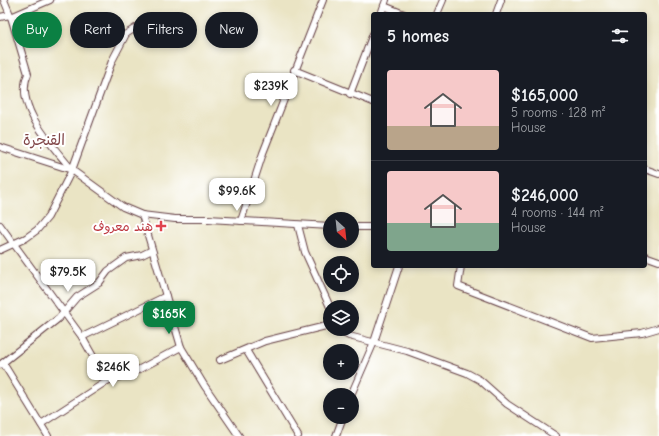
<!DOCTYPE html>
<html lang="en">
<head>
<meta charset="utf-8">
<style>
  body { margin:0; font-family:"Comic Neue","Playpen Sans Arabic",sans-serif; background:#20242c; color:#f1f3f6; height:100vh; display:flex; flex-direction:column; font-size:15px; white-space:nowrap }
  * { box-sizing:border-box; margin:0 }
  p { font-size:13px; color:#9ea1a6 }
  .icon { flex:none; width:22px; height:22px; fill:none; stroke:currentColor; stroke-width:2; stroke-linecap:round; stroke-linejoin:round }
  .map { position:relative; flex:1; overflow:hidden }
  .side { position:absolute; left:371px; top:12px; width:276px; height:256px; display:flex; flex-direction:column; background:#171b24; border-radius:4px; box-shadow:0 2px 6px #0003 }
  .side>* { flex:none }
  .hud { position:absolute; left:12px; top:12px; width:299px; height:36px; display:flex; gap:8px }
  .needle { width:26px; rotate:153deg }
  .buttons { position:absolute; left:323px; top:212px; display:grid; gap:8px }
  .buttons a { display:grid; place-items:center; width:36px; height:36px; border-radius:50%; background:#171b24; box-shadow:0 2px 6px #0003; font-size:20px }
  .price { position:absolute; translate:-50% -34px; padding:0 9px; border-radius:8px; background:#fff; color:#222; font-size:13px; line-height:26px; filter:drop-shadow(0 1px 2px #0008) }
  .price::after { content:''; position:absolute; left:50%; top:24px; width:12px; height:9px; margin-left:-6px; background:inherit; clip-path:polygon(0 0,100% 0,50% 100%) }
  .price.current { background:#0b8043; color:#fff }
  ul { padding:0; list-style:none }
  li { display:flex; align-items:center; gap:12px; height:100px; padding:0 16px }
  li+li { border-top:1px solid #363941 }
  li span { display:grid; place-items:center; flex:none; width:112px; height:80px; border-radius:4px; color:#555 }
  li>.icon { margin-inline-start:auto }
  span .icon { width:48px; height:48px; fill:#fffc; stroke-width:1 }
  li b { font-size:17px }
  h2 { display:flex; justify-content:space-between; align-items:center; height:48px; padding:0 16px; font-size:17px }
  .chip { padding:0 14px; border-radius:18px; background:#171b24; box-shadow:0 2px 6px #0003; font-size:14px; line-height:36px }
  .chip.current { background:#0b8043; color:#fff }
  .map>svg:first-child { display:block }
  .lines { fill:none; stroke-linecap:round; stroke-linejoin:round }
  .street-casing { stroke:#623d42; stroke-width:8 }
  .street { stroke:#fff; stroke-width:6 }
  .health-dot { fill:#e0444e; stroke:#fff; stroke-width:1.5 }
  .labels { text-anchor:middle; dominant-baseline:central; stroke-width:4; stroke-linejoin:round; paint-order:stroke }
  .health-label { font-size:13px; fill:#be3a42; stroke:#fff; text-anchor:end }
  .quarter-label { font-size:15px; fill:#814648; stroke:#fff }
</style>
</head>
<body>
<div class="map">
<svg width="659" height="436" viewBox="0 0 659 436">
  <rect width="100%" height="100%" fill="#fff"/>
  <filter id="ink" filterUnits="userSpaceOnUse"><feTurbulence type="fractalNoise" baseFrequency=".025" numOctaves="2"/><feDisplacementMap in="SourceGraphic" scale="8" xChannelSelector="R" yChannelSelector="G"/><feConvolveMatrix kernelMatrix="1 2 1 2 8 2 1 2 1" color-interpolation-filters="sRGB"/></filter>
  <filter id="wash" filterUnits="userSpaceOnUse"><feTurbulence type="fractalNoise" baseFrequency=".012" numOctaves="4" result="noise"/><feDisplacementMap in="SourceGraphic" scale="16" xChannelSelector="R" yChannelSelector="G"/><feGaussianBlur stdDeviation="0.9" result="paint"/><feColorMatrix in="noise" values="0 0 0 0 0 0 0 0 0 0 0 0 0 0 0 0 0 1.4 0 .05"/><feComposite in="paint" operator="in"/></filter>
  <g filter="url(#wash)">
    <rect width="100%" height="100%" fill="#eae4c4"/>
  </g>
  <g filter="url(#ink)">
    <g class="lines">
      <defs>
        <g id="street">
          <path d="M4,0L11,17"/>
          <path d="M50,0L11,17L28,74C13,106 54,147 72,170"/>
          <path d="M384,6L404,14"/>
          <path d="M381,14L386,0"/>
          <path d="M437,14L443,0"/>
          <path d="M496,14L501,0"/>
          <path d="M0,17L10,15"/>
          <path d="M294,70L373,102"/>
          <path d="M350,94L373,34"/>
          <path d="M0,147L72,170L123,207L142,215L175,219H208L330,226"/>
          <path d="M645,169L659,174"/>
          <path d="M142,215L181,347L204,385L239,436"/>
          <path d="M241,221L263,153L323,0"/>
          <path d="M0,225L82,337L107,381"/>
          <path d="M298,225L305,252L330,307"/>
          <path d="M352,227H373"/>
          <path d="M0,250L26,238L37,230L48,217L72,170L112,61L126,34L148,20H154L182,32"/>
          <path d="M645,256L659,261"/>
          <path d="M461,266L458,286L592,338L642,333L659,328"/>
          <path d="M336,329L349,336L407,351L467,373L480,380L507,404L556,436"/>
          <path d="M82,337L166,296"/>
          <path d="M246,350L298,436"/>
          <path d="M220,360L265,341L330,325"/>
          <path d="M3,363L48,436"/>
          <path d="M0,365L59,318L77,297L99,283L108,271L126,258L142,255L152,250"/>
          <path d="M351,395L374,342L399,266"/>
          <path d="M41,424L107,381L136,371L181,347"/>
          <path d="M336,436L343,417"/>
        </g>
      </defs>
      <use href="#street" class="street-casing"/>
      <use href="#street" class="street"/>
    </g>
  </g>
  <path class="health-dot" d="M159 220h4v4h4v4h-4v4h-4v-4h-4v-4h4z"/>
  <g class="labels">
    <g class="health-label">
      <text x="153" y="226">هند معروف</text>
    </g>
    <g class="quarter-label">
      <text x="44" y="140">القنجرة</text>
    </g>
  </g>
</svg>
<div class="buttons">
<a><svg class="needle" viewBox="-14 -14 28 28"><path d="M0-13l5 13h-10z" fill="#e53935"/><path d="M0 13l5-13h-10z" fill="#9ea1a6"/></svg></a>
<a><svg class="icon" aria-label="locate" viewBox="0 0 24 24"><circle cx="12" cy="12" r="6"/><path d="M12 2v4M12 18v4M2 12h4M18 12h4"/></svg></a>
<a><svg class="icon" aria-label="layers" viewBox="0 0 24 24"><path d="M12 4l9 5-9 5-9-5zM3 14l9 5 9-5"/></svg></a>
<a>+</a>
<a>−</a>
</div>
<b class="price" style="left:271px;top:107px">$239K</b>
<b class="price" style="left:237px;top:212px">$99.6K</b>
<b class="price" style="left:68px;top:293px">$79.5K</b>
<b class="price current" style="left:169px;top:335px">$165K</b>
<b class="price" style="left:113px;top:388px">$246K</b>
<div class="hud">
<a class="chip current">Buy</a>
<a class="chip">Rent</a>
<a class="chip">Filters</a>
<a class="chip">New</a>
</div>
<section class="side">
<h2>5 homes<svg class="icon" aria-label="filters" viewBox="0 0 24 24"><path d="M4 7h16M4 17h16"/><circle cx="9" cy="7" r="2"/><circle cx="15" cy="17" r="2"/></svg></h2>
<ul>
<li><span style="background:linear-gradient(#f6c9c9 70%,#b9a48a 0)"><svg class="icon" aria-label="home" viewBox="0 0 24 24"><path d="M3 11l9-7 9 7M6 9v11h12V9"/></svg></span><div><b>$165,000</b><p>5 rooms · 128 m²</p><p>House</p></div></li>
<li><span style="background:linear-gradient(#f6c9c9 65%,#7fa58c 0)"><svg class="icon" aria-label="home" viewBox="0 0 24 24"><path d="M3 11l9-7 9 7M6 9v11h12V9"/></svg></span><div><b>$246,000</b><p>4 rooms · 144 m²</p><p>House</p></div></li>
</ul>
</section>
</div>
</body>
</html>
